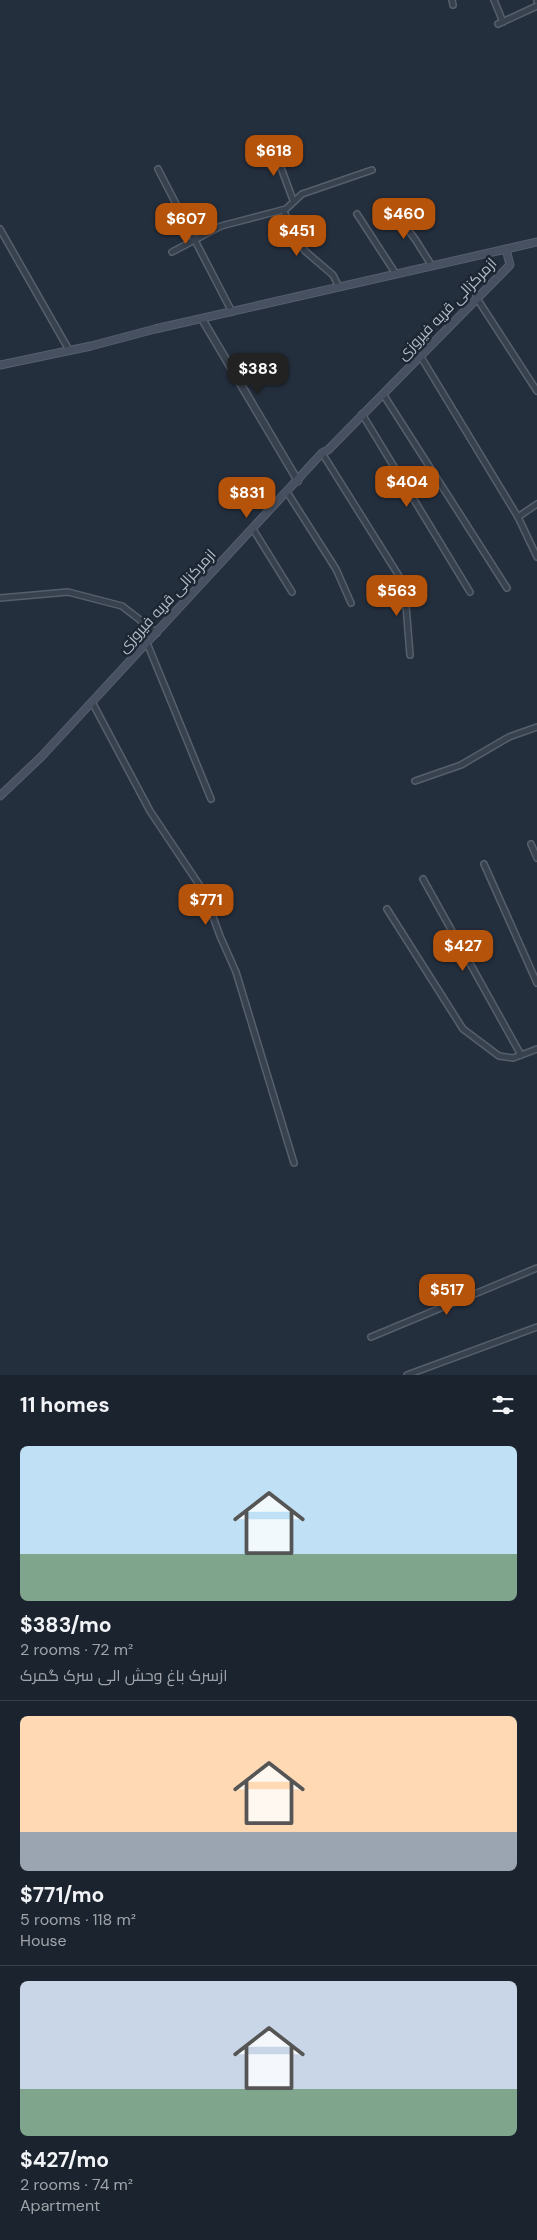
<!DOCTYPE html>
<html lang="en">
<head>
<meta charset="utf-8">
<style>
  body { margin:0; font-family:"DM Sans",Cairo,sans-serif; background:#242b36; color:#f1f3f6; height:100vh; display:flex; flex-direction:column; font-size:19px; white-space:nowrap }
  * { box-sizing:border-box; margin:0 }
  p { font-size:16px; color:#a0a4aa }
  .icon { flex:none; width:28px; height:28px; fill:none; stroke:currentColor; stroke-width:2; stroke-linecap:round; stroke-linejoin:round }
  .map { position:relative; height:1375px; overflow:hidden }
  .drawer { display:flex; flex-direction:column; background:#1b232e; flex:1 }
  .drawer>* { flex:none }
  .price { position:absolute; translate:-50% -42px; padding:0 11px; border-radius:10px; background:#b45309; color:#fff; font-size:16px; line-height:32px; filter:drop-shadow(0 1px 2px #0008) }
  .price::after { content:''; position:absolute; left:50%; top:30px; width:15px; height:11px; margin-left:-8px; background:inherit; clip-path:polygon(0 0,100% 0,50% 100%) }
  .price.selected { background:#222; color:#fff }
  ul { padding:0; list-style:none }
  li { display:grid; align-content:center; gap:10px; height:265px; padding:0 20px }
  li+li { border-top:1px solid #39404a }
  li span { display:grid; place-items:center; height:155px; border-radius:8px; color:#555 }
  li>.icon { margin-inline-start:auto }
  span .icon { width:90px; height:90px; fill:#fffc; stroke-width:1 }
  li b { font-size:21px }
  h2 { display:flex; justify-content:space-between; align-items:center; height:60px; padding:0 20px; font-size:21px }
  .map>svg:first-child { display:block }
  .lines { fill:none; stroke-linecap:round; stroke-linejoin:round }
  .minor-casing { stroke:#565f6c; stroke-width:8 }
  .tertiary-casing { stroke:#565f6c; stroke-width:9 }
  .secondary-casing { stroke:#565f6c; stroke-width:9 }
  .minor { stroke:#38414e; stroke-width:5 }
  .tertiary { stroke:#38414e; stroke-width:6 }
  .secondary { stroke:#465061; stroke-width:7 }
  .labels { text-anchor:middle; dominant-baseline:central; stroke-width:5; stroke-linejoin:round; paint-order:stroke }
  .street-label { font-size:15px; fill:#b4bcc9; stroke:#1d2633 }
</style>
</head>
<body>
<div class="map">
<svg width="537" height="1375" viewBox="0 0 537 1375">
  <rect width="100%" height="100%" fill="#242f3e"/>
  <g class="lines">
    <defs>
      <g id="minor">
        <path d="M452,0L453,5"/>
        <path d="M494,0L503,22"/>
        <path d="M537,0V1"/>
        <path d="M498,24L537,6"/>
        <path d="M273,146L293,200"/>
        <path d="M158,169L232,312"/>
        <path d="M390,206L415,239L432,266"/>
        <path d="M283,210L305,251L333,275L339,287"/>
        <path d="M357,214L396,274"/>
        <path d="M0,229L69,350"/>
        <path d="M172,252L221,226L286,209L302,194L372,170"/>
        <path d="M476,297L537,391"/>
        <path d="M421,357L518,517L537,557"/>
        <path d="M383,394L507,588"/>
        <path d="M362,414L470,592"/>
        <path d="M322,453L399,576L405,593L410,655"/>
        <path d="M287,492L336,569L351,603"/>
        <path d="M518,517L537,504"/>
        <path d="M253,529L292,592"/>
        <path d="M0,598L68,592L122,606L157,633"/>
        <path d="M147,643L211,799"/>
        <path d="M92,702L150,811L204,892L220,936L236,972L294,1163"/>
        <path d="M415,781L461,765L509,737L537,727"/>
        <path d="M531,844L537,858"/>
        <path d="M484,864L537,983"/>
        <path d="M423,879L521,1055"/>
        <path d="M387,909L463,1029L499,1056L513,1058L537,1049"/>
        <path d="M371,1337L537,1268"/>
        <path d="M407,1375L537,1327"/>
      </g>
      <path id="tertiary" d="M202,319L298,481"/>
      <g id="secondary">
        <path d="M0,365L91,346L155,329L537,242"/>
        <path d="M0,796L42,756L322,453L328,450L510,265L506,249"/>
      </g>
    </defs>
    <use href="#minor" class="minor-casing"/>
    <use href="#tertiary" class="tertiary-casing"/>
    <use href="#secondary" class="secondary-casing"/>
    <use href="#minor" class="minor"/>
    <use href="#tertiary" class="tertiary"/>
    <use href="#secondary" class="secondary"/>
  </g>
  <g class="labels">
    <g class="street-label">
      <text transform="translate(447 309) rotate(-46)">ازمرکزالی قریه فیروزی</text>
      <text transform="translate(167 601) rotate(-47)">ازمرکزالی قریه فیروزی</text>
    </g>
  </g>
</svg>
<b class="price" style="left:274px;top:177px">$618</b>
<b class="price" style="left:404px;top:240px">$460</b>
<b class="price" style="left:186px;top:245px">$607</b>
<b class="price" style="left:297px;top:257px">$451</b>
<b class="price selected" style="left:258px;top:395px">$383</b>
<b class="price" style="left:407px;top:508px">$404</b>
<b class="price" style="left:247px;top:519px">$831</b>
<b class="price" style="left:397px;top:617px">$563</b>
<b class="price" style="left:206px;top:926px">$771</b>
<b class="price" style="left:463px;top:972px">$427</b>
<b class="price" style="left:447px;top:1316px">$517</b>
</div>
<section class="drawer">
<h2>11 homes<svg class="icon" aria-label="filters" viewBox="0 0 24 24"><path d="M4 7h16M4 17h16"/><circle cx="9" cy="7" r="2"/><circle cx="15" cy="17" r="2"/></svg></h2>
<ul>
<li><span style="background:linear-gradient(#bfe0f5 70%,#7fa58c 0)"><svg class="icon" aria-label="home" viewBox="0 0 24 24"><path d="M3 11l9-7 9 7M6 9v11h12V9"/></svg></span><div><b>$383/mo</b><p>2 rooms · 72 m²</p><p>ازسرک باغ وحش الی سرک گمرک</p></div></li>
<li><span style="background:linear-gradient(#ffd9b3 75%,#9aa5b1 0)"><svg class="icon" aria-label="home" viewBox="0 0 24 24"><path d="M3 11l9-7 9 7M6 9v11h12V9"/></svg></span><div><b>$771/mo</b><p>5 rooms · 118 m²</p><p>House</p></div></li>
<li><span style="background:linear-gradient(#c9d6e8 70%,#7fa58c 0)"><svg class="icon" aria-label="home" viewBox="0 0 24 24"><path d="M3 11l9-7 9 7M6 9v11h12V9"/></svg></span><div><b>$427/mo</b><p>2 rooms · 74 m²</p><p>Apartment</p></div></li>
</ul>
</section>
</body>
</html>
